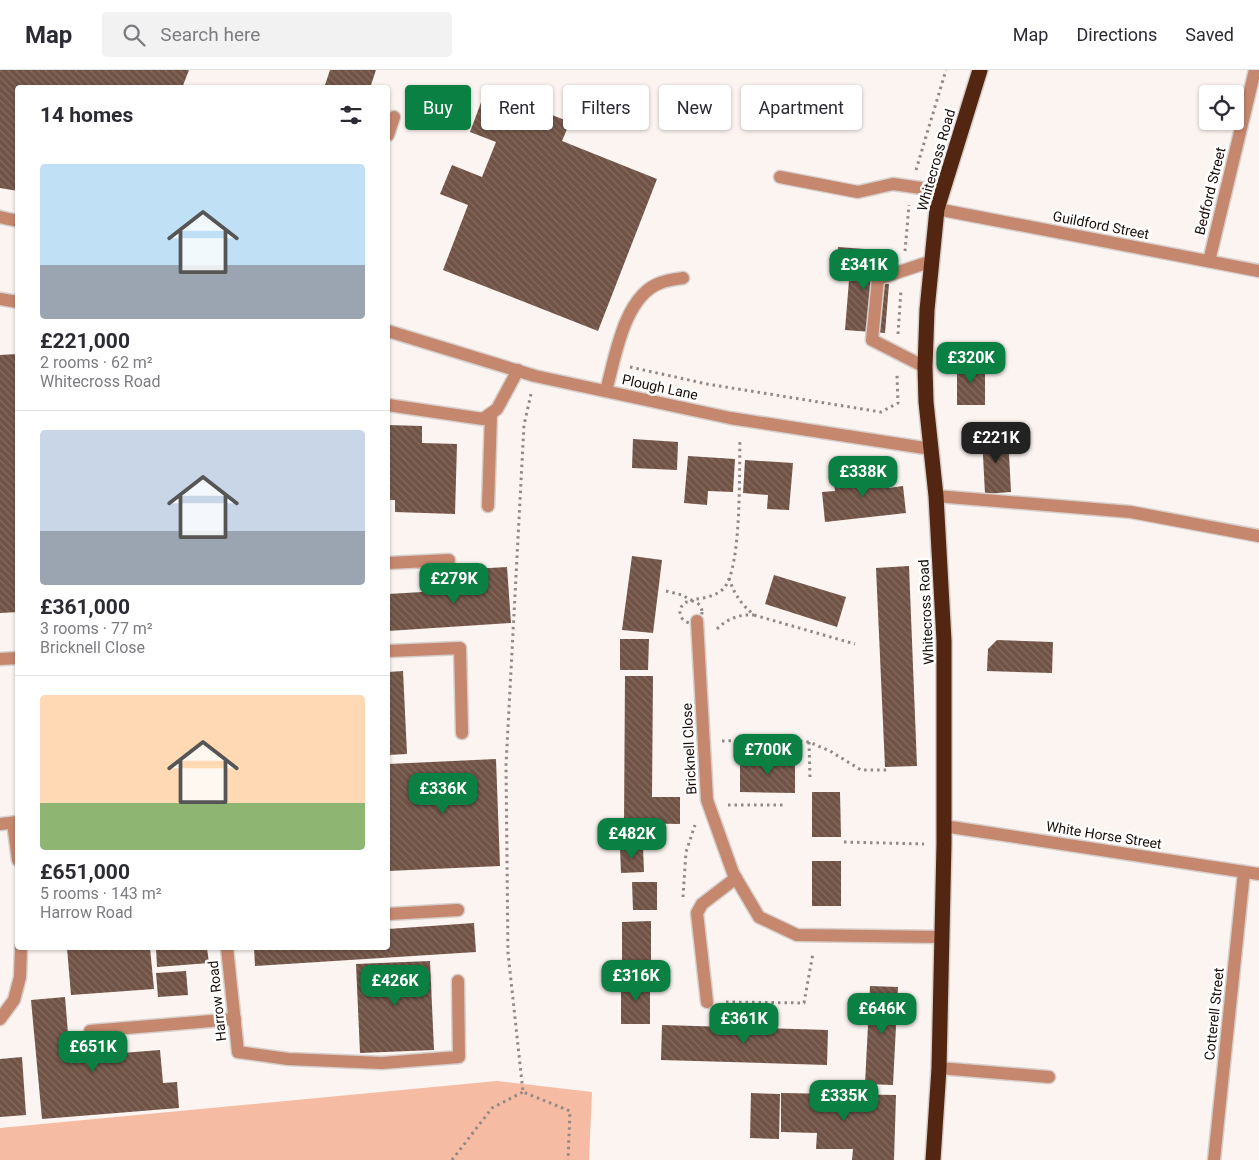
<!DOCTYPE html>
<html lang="en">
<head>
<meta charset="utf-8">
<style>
  body { margin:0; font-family:Roboto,sans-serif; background:#f2f2f3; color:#2b2b33; height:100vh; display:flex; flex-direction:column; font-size:19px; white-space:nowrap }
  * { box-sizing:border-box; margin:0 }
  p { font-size:16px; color:#7c7c81 }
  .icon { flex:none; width:28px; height:28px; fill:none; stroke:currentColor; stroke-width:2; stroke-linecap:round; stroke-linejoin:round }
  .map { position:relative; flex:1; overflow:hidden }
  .drawer { position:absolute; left:15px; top:15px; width:375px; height:865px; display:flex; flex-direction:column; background:#fff; border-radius:5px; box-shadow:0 1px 4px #0004 }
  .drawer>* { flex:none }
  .banner { position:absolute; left:405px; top:15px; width:475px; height:45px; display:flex; gap:10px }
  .buttons { position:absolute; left:1199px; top:15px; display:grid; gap:10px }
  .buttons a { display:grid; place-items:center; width:45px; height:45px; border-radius:5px; background:#fff; box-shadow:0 1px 4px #0004; font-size:25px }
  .price { position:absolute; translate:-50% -42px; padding:0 11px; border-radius:10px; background:#0b8043; color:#fff; font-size:16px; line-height:32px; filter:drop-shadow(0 1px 2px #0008) }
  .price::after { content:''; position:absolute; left:50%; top:30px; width:15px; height:11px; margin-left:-8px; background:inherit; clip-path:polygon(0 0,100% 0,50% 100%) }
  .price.current { background:#222; color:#fff }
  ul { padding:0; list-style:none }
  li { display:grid; align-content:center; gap:10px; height:265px; padding:0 25px }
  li+li { border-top:1px solid #e1e1e2 }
  li span { display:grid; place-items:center; height:155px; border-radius:5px; color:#555 }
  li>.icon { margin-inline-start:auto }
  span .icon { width:90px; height:90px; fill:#fffc; stroke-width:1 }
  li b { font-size:21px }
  h2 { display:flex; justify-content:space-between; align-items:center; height:60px; padding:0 25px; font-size:21px }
  .chip { padding:0 18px; border-radius:5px; background:#fff; box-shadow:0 1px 4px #0004; font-size:18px; line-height:45px }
  .chip.current { background:#0b8043; color:#fff }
  header { display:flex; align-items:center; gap:30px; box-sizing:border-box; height:70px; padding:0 25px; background:#fff; border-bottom:1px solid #e1e1e2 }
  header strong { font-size:24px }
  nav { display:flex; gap:28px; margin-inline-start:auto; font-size:18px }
  .search { width:350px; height:45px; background:#f2f2f3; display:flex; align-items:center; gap:12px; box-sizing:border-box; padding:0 18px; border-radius:5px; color:#7c7c81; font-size:19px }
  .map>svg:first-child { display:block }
  .grass { fill:#f6bba3 }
  .building { fill:url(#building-back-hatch) }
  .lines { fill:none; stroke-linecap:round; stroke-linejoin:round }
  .minor-casing { stroke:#d7cfcc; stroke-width:15 }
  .highway-casing { stroke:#d7cfcc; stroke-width:18 }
  .path { stroke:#928985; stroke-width:3; stroke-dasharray:2.5 4; stroke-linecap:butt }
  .minor { stroke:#c5886e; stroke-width:12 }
  .highway { stroke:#532611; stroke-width:15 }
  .labels { text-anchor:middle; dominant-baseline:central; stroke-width:5; stroke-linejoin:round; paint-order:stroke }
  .street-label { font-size:14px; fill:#180c07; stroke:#fff }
</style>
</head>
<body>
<header>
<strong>Map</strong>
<div class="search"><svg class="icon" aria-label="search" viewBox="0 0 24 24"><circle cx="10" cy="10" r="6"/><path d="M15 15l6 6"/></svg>Search here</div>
<nav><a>Map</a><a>Directions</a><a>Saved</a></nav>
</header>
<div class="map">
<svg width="1259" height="1090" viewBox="0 0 1259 1090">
  <defs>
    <pattern id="building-back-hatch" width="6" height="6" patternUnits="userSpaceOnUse" patternTransform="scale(1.25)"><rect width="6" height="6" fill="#715346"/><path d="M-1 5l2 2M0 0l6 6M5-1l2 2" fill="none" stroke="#836c62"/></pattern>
  </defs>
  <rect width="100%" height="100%" fill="#fbf4f1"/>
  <path class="grass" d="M497,1011L592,1022L589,1090H0V1058Z"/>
  <g class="building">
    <path d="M0,0H189L182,18H18V121L0,118Z"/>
    <path d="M330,0H376L370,18H324Z"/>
    <path d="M486,19L570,52L562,71L657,109L598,261L443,200L468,135L440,124L452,95L482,107L496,72L470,62Z"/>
    <path d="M838,177L878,180L876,213L889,214L885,263L845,260L850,198L837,197Z"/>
    <path d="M18,284V542L0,543V285Z"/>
    <rect x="957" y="293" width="28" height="42"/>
    <path d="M388,355L422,356V373L457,374L455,444L395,442V430H388Z"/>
    <path d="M1008,365L1011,422L985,424L982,366Z"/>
    <path d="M633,369L678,372L677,400L632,398Z"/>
    <path d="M688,386L735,389L733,422L708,421L707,435L684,433Z"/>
    <path d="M745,390L793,393L789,440L767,439L768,425L743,423Z"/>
    <path d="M887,402L889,418L903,416L906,443L825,452L822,422L835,421L833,408Z"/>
    <path d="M632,486L662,490L653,563L622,560Z"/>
    <path d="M909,496L917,696L885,697L876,498Z"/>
    <path d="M507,497L511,553L388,561V524L473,519L472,499Z"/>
    <path d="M774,505L846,527L837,557L765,534Z"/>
    <path d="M620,569H649L648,600H620Z"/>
    <path d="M997,570L1053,572L1052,603L987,601L988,579Z"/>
    <path d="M403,601L407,684L388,685V602Z"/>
    <path d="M625,606H653L652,727H680V754L624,753Z"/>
    <path d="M496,689L500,796L388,801V694Z"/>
    <path d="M740,690H795V723L740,722Z"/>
    <path d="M812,722H840L841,767H812Z"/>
    <path d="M643,777L644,802L621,803L620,778Z"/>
    <rect x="812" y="791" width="29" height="45"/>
    <path d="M632,812H657V840H633Z"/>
    <path d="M651,851V897H622V852Z"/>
    <path d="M474,853L476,882L255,896L254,878H388V859Z"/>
    <path d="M67,878H150L154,919L71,925Z"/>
    <path d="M156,878H207L209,893L157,897Z"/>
    <path d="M430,891L434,980L360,983L356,894Z"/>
    <path d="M186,901L188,925L158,927L156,903Z"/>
    <rect x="621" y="909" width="29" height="45"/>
    <path d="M870,916L898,917L893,1015L865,1014Z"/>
    <path d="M65,927L70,987L160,980L163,1013L177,1012L179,1038L42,1049L31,930Z"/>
    <path d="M662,955L828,960L827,995L661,990Z"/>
    <path d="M22,987L26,1045L0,1047V989Z"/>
    <path d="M751,1023L780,1024L779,1069L750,1068Z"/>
    <path d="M781,1023L896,1025L894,1090H852L853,1079H816L817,1063L781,1062Z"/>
  </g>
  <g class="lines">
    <defs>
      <g id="minor">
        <path d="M388,65L394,47"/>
        <path d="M780,107L858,122L893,114L942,121"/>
        <path d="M937,139L1259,201"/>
        <path d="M0,147L18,151"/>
        <path d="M1209,191L1255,0"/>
        <path d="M0,229L18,232"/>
        <path d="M388,261L535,306L730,348L931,379"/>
        <path d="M925,297L872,270L878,209L932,191"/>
        <path d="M606,321C615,288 624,226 660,213C667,210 676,209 683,208"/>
        <path d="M388,335L483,349L497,339L518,300"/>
        <path d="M936,426L1131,442L1259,466"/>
        <path d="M488,436L491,344"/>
        <path d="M388,493L449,490"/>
        <path d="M697,551L707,730L733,803L759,847L797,865L942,867"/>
        <path d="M388,581L460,578L462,663"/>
        <path d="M0,589L18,588"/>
        <path d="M13,753L18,790"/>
        <path d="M0,754L18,752"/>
        <path d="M944,756L1259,804"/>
        <path d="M388,844L458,840"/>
        <path d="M227,878L238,982L288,989L382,993L459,987L458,911"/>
        <path d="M707,932L697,843L702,834L736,808"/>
        <path d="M0,949L14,930L20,907L21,878"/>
        <path d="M90,961L235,949"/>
        <path d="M939,998L1049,1007"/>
        <path d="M1214,1090L1244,802"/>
      </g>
      <path id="highway" d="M933,1090L939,998L944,774V571L936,426L926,332L925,297L927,240L937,139L980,0"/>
    </defs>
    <use href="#minor" class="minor-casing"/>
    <use href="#highway" class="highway-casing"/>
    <g class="path">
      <path d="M916,100L946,0"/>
      <path d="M905,181L909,135"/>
      <path d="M898,264L901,220"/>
      <path d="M630,297L707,314L881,342L898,333L897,305"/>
      <path d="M531,324L524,355L506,695L508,883L523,1022L570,1041L568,1090"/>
      <path d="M729,508C734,524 741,534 754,545L855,574"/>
      <path d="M666,521L682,525L691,530C702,528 716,527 724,518C742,497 739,400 740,369"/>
      <circle cx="691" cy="542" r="11"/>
      <path d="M717,559C727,549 739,544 754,545"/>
      <path d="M722,671L782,669L809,672L830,681L861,700H890"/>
      <path d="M809,672L810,708"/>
      <path d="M728,735H786"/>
      <path d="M844,772L924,774"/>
      <path d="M683,827L686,782L695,755"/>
      <path d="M726,932L804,933L813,883"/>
      <path d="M452,1090L492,1038L523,1022"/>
    </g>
    <use href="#minor" class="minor"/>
    <use href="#highway" class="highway"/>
  </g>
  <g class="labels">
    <g class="street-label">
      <text transform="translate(936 90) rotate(-74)">Whitecross Road</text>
      <text transform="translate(1210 121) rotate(-76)">Bedford Street</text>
      <text transform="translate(1101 155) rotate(11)">Guildford Street</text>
      <text transform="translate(660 317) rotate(12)">Plough Lane</text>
      <text transform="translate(926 542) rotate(-93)">Whitecross Road</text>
      <text transform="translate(689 679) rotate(-93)">Bricknell Close</text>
      <text transform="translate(1104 765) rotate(9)">White Horse Street</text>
      <text transform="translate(217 931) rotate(-96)">Harrow Road</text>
      <text transform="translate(1214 944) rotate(-84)">Cotterell Street</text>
    </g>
  </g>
</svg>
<div class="buttons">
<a><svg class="icon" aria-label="locate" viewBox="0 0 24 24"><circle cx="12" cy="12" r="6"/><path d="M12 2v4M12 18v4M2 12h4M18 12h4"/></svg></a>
</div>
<b class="price" style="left:864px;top:221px">£341K</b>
<b class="price" style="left:971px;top:314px">£320K</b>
<b class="price current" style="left:996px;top:394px">£221K</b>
<b class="price" style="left:863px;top:428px">£338K</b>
<b class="price" style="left:454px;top:535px">£279K</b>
<b class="price" style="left:768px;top:706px">£700K</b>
<b class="price" style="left:443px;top:745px">£336K</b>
<b class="price" style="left:632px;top:790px">£482K</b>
<b class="price" style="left:636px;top:932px">£316K</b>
<b class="price" style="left:395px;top:937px">£426K</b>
<b class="price" style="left:882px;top:965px">£646K</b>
<b class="price" style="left:744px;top:975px">£361K</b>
<b class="price" style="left:93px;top:1003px">£651K</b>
<b class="price" style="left:844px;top:1052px">£335K</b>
<div class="banner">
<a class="chip current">Buy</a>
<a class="chip">Rent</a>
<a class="chip">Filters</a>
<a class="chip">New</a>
<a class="chip">Apartment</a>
</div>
<section class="drawer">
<h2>14 homes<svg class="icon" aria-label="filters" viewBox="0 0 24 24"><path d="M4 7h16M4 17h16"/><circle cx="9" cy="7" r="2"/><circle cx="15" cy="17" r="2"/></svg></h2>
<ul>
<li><span style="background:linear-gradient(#bfe0f5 65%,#9aa5b1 0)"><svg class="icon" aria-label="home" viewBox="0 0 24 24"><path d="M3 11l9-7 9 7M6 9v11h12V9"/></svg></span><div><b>£221,000</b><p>2 rooms · 62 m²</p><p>Whitecross Road</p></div></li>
<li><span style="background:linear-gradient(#c9d6e8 65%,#9aa5b1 0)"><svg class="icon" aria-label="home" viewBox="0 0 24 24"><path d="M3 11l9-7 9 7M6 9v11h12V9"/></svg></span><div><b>£361,000</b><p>3 rooms · 77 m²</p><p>Bricknell Close</p></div></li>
<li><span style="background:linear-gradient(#ffd9b3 70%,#8fb573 0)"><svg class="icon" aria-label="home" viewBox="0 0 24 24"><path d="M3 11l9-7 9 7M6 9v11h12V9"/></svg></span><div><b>£651,000</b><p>5 rooms · 143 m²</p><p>Harrow Road</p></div></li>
</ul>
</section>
</div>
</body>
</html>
